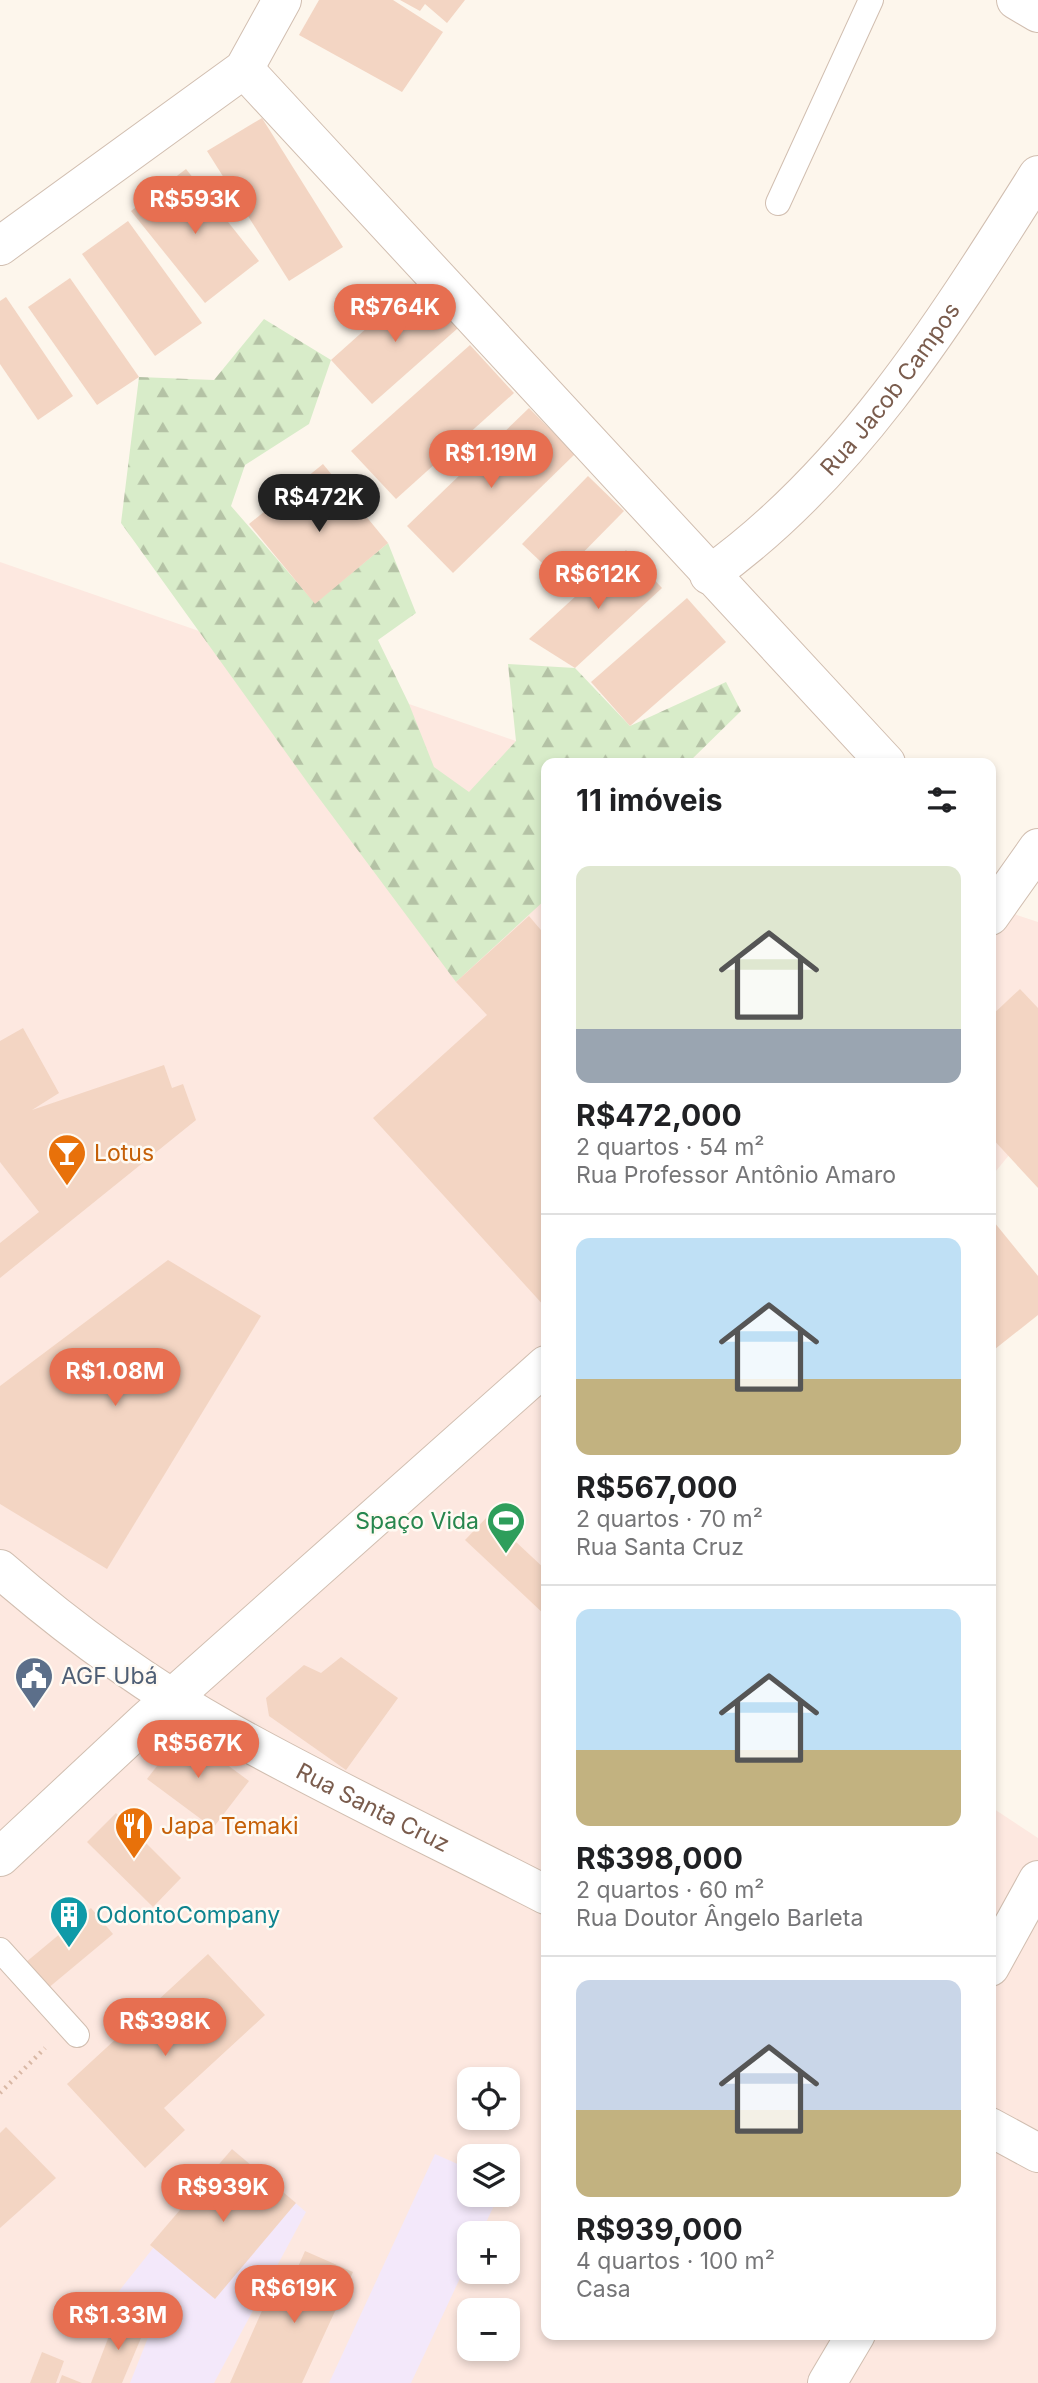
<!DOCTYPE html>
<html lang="pt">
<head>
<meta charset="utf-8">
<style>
  body { margin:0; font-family:Inter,sans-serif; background:#f2f2f2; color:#202124; height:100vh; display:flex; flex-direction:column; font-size:26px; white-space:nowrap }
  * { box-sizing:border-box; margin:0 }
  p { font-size:23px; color:#757577 }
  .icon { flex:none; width:38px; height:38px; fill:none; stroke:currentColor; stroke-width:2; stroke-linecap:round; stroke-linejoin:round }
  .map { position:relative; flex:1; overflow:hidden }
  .panel { position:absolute; left:541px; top:758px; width:455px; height:1582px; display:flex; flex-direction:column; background:#fff; border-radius:14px; box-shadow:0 4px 10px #0003 }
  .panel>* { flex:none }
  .buttons { position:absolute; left:457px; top:2067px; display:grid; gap:14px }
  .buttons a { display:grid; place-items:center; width:63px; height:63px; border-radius:14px; background:#fff; box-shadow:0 4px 10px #0003; font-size:35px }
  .price { position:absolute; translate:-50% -60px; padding:0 16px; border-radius:24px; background:#e76f51; color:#fff; font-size:23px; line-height:46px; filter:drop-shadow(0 2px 4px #0008) }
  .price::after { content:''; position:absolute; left:50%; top:42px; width:21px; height:16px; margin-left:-10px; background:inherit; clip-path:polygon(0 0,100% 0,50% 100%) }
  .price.active { background:#222; color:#fff }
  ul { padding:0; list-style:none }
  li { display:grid; align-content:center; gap:14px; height:371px; padding:0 35px }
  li+li { border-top:2px solid #e0e0e0 }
  li span { display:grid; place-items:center; height:217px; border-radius:14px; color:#555 }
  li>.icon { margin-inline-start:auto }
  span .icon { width:126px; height:126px; fill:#fffc; stroke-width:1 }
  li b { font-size:30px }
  h2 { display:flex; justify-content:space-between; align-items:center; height:84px; padding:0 35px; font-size:30px }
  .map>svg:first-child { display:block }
  .commercial { fill:#fde8e0; fill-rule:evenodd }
  .education { fill:#f3e8fa }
  .forest { fill:url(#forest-firs) }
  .building { fill:#f3d5c3 }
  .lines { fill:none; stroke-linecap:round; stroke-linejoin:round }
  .service-casing { stroke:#d1beb0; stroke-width:26 }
  .minor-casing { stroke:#d1beb0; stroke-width:40 }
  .tertiary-casing { stroke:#d1beb0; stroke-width:40 }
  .path { stroke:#d9b8a5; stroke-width:4.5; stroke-dasharray:2 5; stroke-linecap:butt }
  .service { stroke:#fff; stroke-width:24 }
  .minor { stroke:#fff; stroke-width:38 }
  .tertiary { stroke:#fff; stroke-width:38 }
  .labels { text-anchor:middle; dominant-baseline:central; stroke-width:5; stroke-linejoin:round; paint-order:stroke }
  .street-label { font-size:23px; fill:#7a5c4d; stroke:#fffaf3 }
  .food-label { font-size:23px; fill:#c56008; stroke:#fffaf3; text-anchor:start }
  .leisure-label { font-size:23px; fill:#27864d; stroke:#fffaf3; text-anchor:end }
  .service-label { font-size:23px; fill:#4e5e75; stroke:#fffaf3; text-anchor:start }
  .culture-label { font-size:23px; fill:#0d838f; stroke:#fffaf3; text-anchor:start }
</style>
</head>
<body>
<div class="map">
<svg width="1038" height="2383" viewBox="0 0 1038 2383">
  <defs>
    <pattern id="forest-firs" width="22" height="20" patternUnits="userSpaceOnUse" patternTransform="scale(1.75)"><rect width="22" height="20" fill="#d8ecc9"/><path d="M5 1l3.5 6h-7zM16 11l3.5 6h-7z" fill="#b4c2a5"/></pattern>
  </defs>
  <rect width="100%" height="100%" fill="#fdf6ec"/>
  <g class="commercial">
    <path d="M0,562L579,763H546V2334H990L991,1807L1038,1838V2383H0ZM469,2079H508V2118H469ZM469,2156H508V2194H469ZM469,2233H508V2272H469ZM469,2310H508V2348H469Z"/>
    <path d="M990,906L1038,922V1120L991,1177Z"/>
  </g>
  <g class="education">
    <path d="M232,2149L306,2212L214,2383H130L155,2320L119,2291Z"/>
    <path d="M435,2154L469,2169V2194L499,2195L481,2233H469V2259L411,2383H329Z"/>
  </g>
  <path class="forest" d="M264,319L331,360L309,424L245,465L231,506L315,603L388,543L416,613L378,640L409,704L434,767L469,792L516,741L508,664L575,668L630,726L726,682L741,711L688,763H546V899L456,982L310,786L121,523L139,377L214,380Z"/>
  <g class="building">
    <path d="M319,0H393L443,32L402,92L299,35Z"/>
    <path d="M400,0H465L447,23L425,4L420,11Z"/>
    <path d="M262,118L343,247L289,281L207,151Z"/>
    <path d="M186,169L259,261L205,303L131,211Z"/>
    <path d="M128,221L202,323L155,356L82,254Z"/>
    <path d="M70,278L139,377L97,405L28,307Z"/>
    <path d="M417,283L458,328L372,404L331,360Z"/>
    <path d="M6,297L73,396L38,420L0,364V301Z"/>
    <path d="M470,345L514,393L396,499L351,451Z"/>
    <path d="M529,408L575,454L453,573L407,526Z"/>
    <path d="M323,464L388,543L315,604L249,524Z"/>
    <path d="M588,476L624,511L558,578L522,544Z"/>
    <path d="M626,550L662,588L575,668L529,639Z"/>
    <path d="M687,598L726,642L630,726L591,682Z"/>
    <path d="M529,916L546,936V1308L373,1118L487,1015L456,982Z"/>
    <path d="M1020,989L1038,1008V1188L990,1136V1017Z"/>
    <path d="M23,1028L59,1093L32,1110L164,1065L172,1088L183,1084L196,1120L0,1278V1243L39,1212L0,1162V1041Z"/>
    <path d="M990,1217L1038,1276V1315L990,1353Z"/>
    <path d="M168,1260L261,1316L107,1569L0,1504V1386Z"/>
    <path d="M488,1516L546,1570V1616L465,1540Z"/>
    <path d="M341,1657L398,1698L346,1770L269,1716L266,1698L304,1665L321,1673Z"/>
    <path d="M183,1732L249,1781L213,1828L147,1779Z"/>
    <path d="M116,1813L181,1878L153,1907L87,1842Z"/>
    <path d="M91,1908L113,1934L47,1989L25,1963Z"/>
    <path d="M208,1954L265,2015L164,2108L185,2130L145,2168L67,2084Z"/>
    <path d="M6,2127L56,2178L0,2228V2133Z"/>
    <path d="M232,2149L296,2203L215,2299L150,2245Z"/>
    <path d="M305,2251L353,2272L302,2383H230L265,2304L279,2310Z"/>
    <path d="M117,2315L144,2331L122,2383H91Z"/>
    <path d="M42,2352L64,2361L56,2383H30Z"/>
    <path d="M62,2375L82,2383H59Z"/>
  </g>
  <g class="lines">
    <defs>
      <g id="service">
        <path d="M778,203L871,0"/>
        <path d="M0,1950L77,2035"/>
      </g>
      <g id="minor">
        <path d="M1016,0L1038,13"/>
        <path d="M244,69L886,763"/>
        <path id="s1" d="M709,575C851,474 947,319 1038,175"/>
        <path d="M990,1967L1038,1880"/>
        <path d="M827,2383L856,2334"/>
      </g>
      <g id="tertiary">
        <path d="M0,246L244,69L282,0"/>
        <path d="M990,916L1038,848"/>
        <path id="s2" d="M0,1569C70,1630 149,1687 229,1732C333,1790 441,1841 546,1895"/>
        <path d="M0,1857L147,1720L546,1365"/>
        <path d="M990,2127L1038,2153"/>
      </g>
    </defs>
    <use href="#service" class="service-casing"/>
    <use href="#minor" class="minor-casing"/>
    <use href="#tertiary" class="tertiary-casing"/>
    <path class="path" d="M0,2093L45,2048"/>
    <use href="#service" class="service"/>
    <use href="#minor" class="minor"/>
    <use href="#tertiary" class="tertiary"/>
  </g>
  <defs>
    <symbol id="bar-pin" viewBox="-11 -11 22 30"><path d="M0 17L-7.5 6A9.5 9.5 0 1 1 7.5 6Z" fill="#e8710a" stroke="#fffaf3"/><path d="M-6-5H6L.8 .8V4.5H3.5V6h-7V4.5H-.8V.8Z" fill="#fff"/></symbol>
    <symbol id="stadium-pin" viewBox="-11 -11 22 30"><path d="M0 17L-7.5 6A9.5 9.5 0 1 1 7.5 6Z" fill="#2e9e5b" stroke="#fffaf3"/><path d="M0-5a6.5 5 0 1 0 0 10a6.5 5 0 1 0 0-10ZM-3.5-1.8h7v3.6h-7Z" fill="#fff"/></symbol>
    <symbol id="civic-pin" viewBox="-11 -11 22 30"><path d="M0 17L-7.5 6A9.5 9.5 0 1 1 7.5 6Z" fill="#5c6f8a" stroke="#fffaf3"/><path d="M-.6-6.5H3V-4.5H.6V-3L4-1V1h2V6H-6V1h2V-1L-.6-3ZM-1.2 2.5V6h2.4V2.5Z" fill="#fff"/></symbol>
    <symbol id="restaurant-pin" viewBox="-11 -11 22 30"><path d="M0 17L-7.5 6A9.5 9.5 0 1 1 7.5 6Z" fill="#e8710a" stroke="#fffaf3"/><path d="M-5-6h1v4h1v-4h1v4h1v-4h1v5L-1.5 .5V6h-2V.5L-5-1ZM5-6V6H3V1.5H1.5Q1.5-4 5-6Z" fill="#fff"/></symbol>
    <symbol id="building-pin" viewBox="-11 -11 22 30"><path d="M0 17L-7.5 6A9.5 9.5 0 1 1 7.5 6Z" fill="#0f9aa8" stroke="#fffaf3"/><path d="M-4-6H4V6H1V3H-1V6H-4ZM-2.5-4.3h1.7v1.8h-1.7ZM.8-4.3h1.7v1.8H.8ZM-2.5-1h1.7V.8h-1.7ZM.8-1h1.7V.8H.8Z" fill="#fff"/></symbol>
  </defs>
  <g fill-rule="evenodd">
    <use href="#bar-pin" x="45" y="1131" width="44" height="60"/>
    <use href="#stadium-pin" x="484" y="1499" width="44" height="60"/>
    <use href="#civic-pin" x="12" y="1654" width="44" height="60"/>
    <use href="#restaurant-pin" x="112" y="1804" width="44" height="60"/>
    <use href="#building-pin" x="47" y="1893" width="44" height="60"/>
  </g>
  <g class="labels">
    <g class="street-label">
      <text stroke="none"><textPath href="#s1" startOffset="261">Rua Jacob Campos</textPath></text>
      <text stroke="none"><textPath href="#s2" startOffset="444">Rua Santa Cruz</textPath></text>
    </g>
    <g class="food-label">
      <text x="94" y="1153">Lotus</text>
      <text x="161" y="1826">Japa Temaki</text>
    </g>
    <g class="leisure-label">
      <text x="479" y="1521">Spaço Vida</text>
    </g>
    <g class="service-label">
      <text x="61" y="1676">AGF Ubá</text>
    </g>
    <g class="culture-label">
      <text x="96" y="1915">OdontoCompany</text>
    </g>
  </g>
</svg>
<div class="buttons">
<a><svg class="icon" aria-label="locate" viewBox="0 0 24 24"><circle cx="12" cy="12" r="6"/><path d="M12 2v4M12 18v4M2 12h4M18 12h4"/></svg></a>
<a><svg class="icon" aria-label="layers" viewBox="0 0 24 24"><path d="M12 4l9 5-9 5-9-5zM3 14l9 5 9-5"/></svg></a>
<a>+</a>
<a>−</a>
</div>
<b class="price" style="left:195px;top:236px">R$593K</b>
<b class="price" style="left:395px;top:344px">R$764K</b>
<b class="price" style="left:491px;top:490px">R$1.19M</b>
<b class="price active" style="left:319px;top:534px">R$472K</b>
<b class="price" style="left:598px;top:611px">R$612K</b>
<b class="price" style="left:115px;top:1408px">R$1.08M</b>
<b class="price" style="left:198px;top:1780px">R$567K</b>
<b class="price" style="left:165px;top:2058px">R$398K</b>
<b class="price" style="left:223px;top:2224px">R$939K</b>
<b class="price" style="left:294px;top:2325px">R$619K</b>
<b class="price" style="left:118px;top:2352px">R$1.33M</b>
<section class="panel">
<h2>11 imóveis<svg class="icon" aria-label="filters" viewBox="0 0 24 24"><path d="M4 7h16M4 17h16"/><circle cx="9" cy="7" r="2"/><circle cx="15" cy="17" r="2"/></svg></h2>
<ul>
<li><span style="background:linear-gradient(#dfe7d0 75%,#9aa5b1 0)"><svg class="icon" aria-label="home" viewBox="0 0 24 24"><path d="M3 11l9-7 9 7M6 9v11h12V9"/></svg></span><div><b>R$472,000</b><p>2 quartos · 54 m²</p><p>Rua Professor Antônio Amaro</p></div></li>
<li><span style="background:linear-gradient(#bfe0f5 65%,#c2b280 0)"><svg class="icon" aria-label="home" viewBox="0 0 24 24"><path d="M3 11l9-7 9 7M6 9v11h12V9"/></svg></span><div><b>R$567,000</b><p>2 quartos · 70 m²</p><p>Rua Santa Cruz</p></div></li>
<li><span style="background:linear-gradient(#bfe0f5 65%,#c2b280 0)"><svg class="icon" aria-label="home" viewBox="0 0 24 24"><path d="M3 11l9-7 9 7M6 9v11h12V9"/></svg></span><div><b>R$398,000</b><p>2 quartos · 60 m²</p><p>Rua Doutor Ângelo Barleta</p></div></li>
<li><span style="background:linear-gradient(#c9d6e8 60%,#c2b280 0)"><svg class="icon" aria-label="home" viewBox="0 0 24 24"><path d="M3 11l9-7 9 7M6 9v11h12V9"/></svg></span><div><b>R$939,000</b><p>4 quartos · 100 m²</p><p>Casa</p></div></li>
</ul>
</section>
</div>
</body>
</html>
